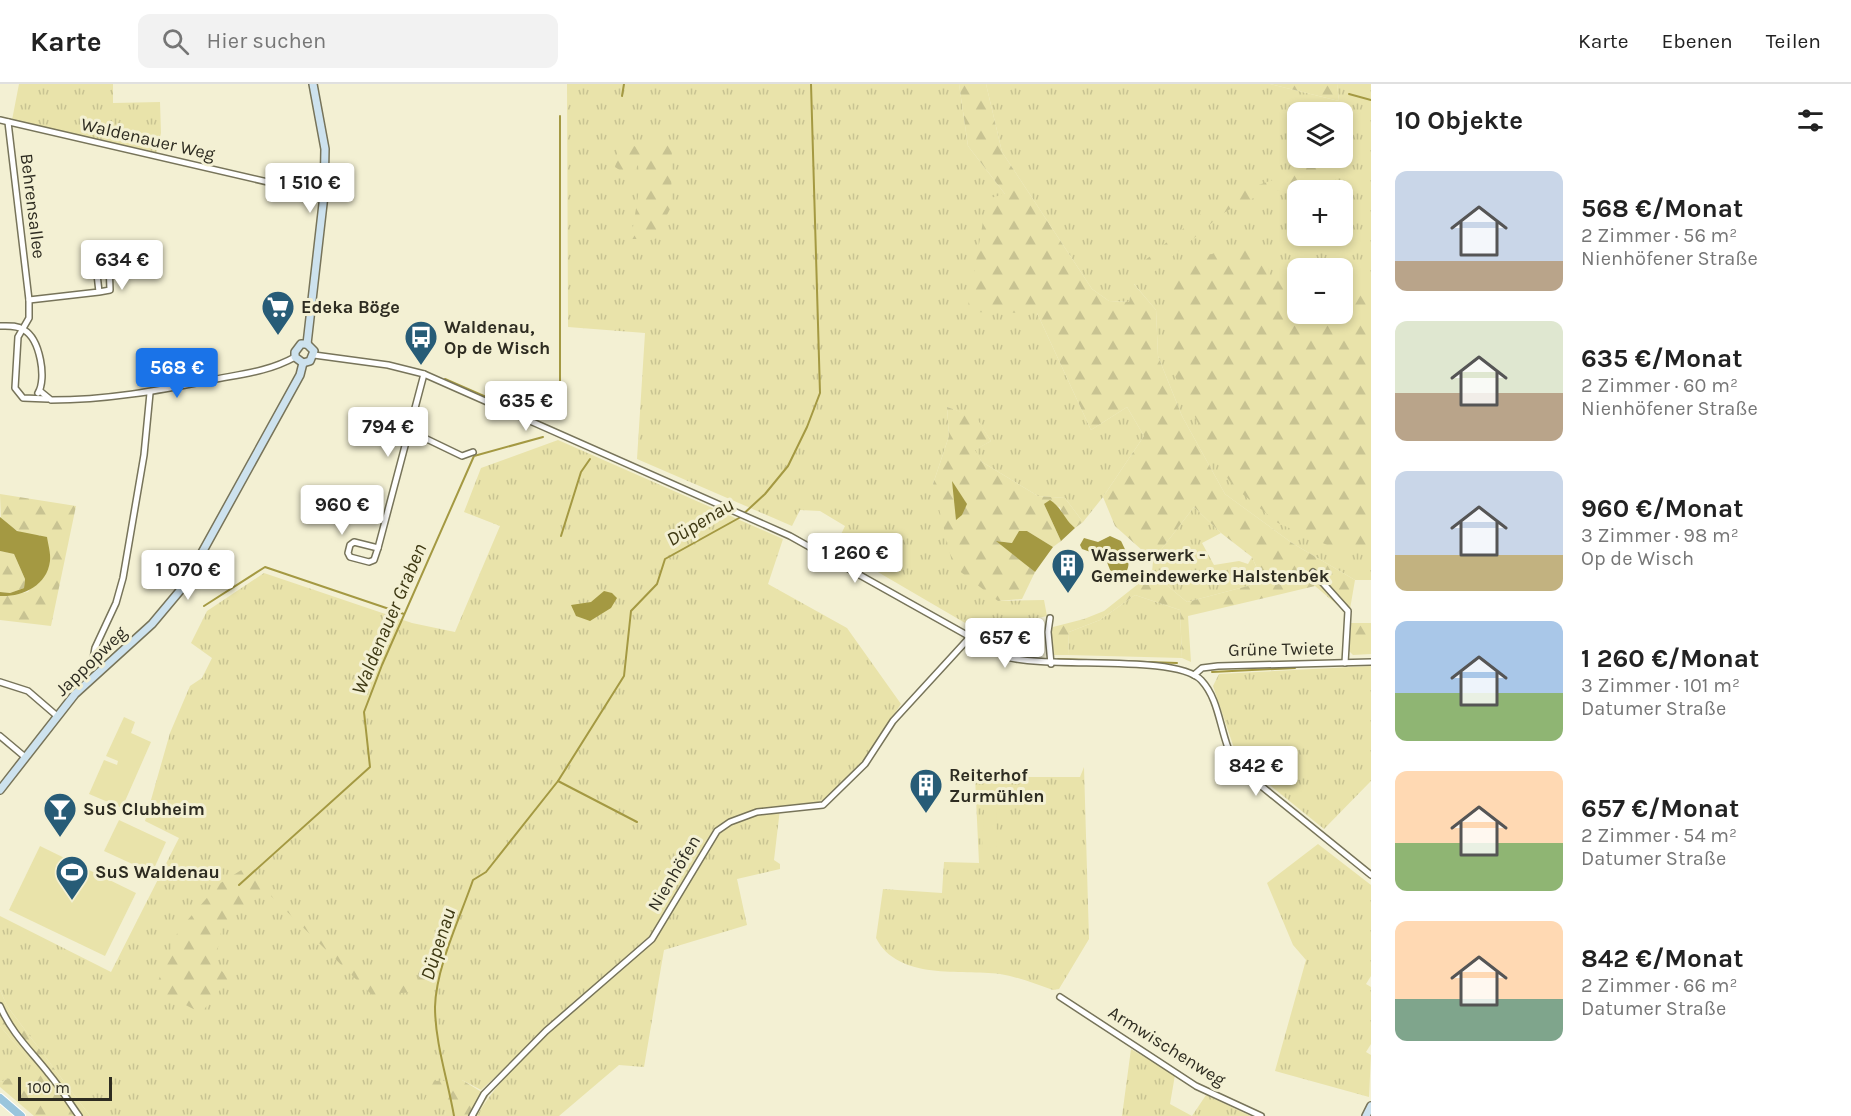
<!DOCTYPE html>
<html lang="de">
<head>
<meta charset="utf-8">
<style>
  body { margin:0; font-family:Karla,sans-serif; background:#f2f2f2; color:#222; height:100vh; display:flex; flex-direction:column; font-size:22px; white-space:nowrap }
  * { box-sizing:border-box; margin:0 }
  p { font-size:20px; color:#767676 }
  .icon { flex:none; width:33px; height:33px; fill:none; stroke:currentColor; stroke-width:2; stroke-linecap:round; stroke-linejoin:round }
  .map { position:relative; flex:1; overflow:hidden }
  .sheet { display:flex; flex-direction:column; background:#fff; width:480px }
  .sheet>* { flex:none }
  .fabs { position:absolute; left:1287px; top:18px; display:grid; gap:12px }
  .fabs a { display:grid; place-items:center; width:66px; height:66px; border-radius:12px; background:#fff; box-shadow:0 3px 9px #0003; font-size:30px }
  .scale { position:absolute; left:18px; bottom:15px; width:94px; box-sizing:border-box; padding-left:6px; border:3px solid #2e2c21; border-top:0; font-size:16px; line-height:21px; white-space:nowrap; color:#2e2c21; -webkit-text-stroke:4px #f3f0d3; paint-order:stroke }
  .price { position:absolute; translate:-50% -51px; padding:0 14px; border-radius:6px; background:#fff; color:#222; font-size:20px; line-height:39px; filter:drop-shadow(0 2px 3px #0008) }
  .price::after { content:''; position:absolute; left:50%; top:36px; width:18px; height:14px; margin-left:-9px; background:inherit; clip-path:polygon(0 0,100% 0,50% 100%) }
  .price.on { background:#1a73e8; color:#fff }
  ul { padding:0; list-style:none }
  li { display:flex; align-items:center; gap:18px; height:150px; padding:0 24px }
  li span { display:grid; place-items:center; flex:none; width:168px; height:120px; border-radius:12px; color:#555 }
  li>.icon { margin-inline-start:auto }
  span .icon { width:72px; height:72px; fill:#fffc; stroke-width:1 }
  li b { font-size:26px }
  h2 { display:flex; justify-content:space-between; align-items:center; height:72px; padding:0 24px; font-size:26px }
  header { display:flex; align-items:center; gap:36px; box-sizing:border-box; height:84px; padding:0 30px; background:#fff; border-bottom:2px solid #e0e0e0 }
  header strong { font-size:28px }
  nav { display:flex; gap:33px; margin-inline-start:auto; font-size:21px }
  .search { width:420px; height:54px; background:#f2f2f2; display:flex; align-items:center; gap:15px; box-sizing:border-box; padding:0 21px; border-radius:12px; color:#767676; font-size:22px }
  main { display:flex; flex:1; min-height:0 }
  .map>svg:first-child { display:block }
  .grass { fill:url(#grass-tufts); fill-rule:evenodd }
  .forest { fill:url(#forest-firs) }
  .pitch { fill:#e9e3aa }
  .water { fill:#a49942 }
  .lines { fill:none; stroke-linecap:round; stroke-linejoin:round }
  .stream { stroke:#a49942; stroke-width:2 }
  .street-casing { stroke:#77745a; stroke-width:8 }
  .secondary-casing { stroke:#77745a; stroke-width:10 }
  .primary-casing { stroke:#fff; stroke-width:10 }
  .street { stroke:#fff; stroke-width:5 }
  .secondary { stroke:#cde2ee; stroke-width:7 }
  .primary { stroke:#9ac5dc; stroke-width:8 }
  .labels { text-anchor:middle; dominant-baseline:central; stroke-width:6; stroke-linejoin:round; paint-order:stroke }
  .street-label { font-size:18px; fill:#2e2c21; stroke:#f3f0d3 }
  .poi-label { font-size:18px; font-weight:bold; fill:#2e2c21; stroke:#f3f0d3; text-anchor:start }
  .water-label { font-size:20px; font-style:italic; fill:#3d3812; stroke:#f3f0d3 }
</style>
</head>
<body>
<header>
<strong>Karte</strong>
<div class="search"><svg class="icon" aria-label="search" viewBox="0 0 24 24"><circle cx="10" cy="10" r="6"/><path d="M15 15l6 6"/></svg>Hier suchen</div>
<nav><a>Karte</a><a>Ebenen</a><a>Teilen</a></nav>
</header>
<main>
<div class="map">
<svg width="1371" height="1032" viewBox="0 0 1371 1032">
  <defs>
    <pattern id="grass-tufts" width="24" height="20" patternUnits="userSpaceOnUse" patternTransform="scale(1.5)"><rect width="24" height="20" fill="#e9e3aa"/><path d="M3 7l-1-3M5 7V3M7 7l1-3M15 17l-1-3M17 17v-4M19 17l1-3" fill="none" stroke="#c8c392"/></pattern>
    <pattern id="forest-firs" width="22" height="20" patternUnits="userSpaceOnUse" patternTransform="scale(1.5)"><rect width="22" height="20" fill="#e9e3aa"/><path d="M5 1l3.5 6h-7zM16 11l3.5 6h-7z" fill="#c8c392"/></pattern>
  </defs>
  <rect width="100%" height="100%" fill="#f3f0d3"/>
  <g class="grass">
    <path d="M19,0H113V19L160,18L161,49L156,71L12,36Z"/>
    <path d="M567,0H959L968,62L1005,110L1037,229L1091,346L1127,323L1144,352L1103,413L1083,438L1065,414L1038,412L982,378L974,366L991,357L976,334L947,323L949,352L933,400L998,517L1044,516L1047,532L993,544L984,550L835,463L845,442L820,427L800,426L792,442L637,375L645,249L568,243Z"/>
    <path d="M986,0H1270L1339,17L1337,0H1371V496H1355L1292,459L1225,410L1182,332L1158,272L1156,226L1134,200L1129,218L1109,217L1092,205L1002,68ZM1298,28H1342V74H1298ZM1298,106H1342V152H1298ZM1298,184H1342V230H1298Z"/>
    <path d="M558,356L783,455L768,500L847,544L901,620L862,678L832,713L806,722V726L780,725L774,776L780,780V785L737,795L747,841L664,866L644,983L619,981L559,1032H477C505,981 577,925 622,886L617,881L481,1006L462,996L447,1021L445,1032H90L7,922L0,906V832L111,888L179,754L145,737L170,649L190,602L202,594L212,574L191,559L207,527L264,489L412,539L455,548L500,442L464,428L481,384Z"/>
    <path d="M1194,423L1221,449L1202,459L1214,481L1239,477L1248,480L1252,473L1263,498L1187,518L1152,489L1153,476Z"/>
    <path d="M1135,511L1180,526L1182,574L1068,571L1069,548L1100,536Z"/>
    <path d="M1371,582V697L1324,745L1244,680L1236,670L1213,602L1219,590Z"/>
    <path d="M1084,683L1089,855L1059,905L1053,906C1036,900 1018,893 1000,890C961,885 898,897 876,854L883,805L942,809L944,778L979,779L975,693H1080Z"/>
    <path d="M1318,760L1371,801V892L1366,900L1371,903V960L1366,968L1371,971L1369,1013L1275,987L1306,876L1293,861L1267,799Z"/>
    <path d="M0,942L37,985L0,998Z"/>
    <path d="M1131,965L1175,991L1170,1020L1192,1032L1206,1011L1251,1032H1122Z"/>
  </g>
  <g class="forest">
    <path d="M959,0H986L1002,68L1092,205L1109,217L1129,218L1133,199L1156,226L1158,272L1182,332L1225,410L1292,459L1355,496L1350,525L1341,524L1315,502L1188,532L1191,578L1182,574L1180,526L1135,511L1100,536L1069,548L1068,571H1054L1051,550L1053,543L1084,535L1104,527L1152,489L1187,518L1263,498L1252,473L1221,449L1194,423L1153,476L1115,442L1103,413L1144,352L1127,323L1091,346L1037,229L967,228L987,115L1005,110L968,62Z"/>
    <path d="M1270,0H1337L1339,17Z"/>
    <path d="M672,58L671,123L655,155H631L641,94L638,81L630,93L615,83L619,59L648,65Z"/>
    <path d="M1335,74H1342L1338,87L1242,118L1222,130L1147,194L1137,183L1219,115Z"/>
    <path d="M1268,163L1269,193H1297L1298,230H1342L1343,195H1371V468L1336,465L1278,439L1234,403L1220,384L1171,284L1169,217L1165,200L1173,183L1204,171Z"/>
    <path d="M947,323L976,333L991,357L975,366L982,378L1038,412L1065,414L1083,438L1075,444L1064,435L1060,423L1044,420L1061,457L1053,463L1027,447H1019L1013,459L997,457L1035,488L1022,515L998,517L953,482L933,400L949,352Z"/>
    <path d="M0,410L76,422L51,542L0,536V512L28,508L50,476L40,451C24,453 13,445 1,435Z"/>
    <path d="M0,467L14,470L25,495L24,504L10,509L0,508Z"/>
    <path d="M1350,539H1371V570L1353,571L1349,567Z"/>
    <path d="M243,785L269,802L222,843L215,879L229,895L201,929L153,904L157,900L178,847L219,800Z"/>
    <path d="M274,805L374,904L407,898L420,900L416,883L428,887L444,879L449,881L446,888L436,887L429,892V907L372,911L269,810Z"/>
    <path d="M0,906L7,922L90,1032H34L0,1003V998L36,984L0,942Z"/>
    <path d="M462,996L488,1012L477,1032H445L446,1021L423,1019L434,997Z"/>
  </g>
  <g class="pitch">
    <path d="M124,633L135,638L131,649L151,658L122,724L89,710L104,676L117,681L118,677L106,672Z"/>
    <path d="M985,713L997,714L996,764L982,763Z"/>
    <path d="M119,736L166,758L152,789L104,767Z"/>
    <path d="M40,762L136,809L105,872L9,826Z"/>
  </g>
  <g class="water">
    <path d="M952,397L967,420L962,431L956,436Z"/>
    <path d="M1050,416C1062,424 1064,435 1075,444L1061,457L1044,420Z"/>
    <path d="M0,433L17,447L47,453C48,460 51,470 50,477C47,502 22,513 0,512V508L10,509L24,504L25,495L14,470L0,467Z"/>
    <path d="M1019,447H1027L1053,463L1035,488L996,457L1012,459Z"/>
    <path d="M1110,452L1121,457C1127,469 1135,485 1120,493L1112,491L1105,473L1082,465L1080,461L1084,454L1098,458Z"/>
    <path d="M604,507L612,509L617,514L611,524L590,537L576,532L571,521L591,518Z"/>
  </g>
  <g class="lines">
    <g class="stream">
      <path d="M1349,10L1371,16"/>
      <path d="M622,12L624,0"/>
      <path d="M445,295L532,333"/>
      <path d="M560,309V32"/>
      <path d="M561,452L581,388L590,375"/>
      <path d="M204,522L265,483L404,530"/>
      <path d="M1058,575L1177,579"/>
      <path d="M1212,588L1295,584"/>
      <path d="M558,697L637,738"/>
      <path d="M239,801L370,683L364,628L382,581L474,372L543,353"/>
      <path d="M454,1032C448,997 435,959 435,923C436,883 460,834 473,796L486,788L558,697L624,592L631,527L657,500L665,475L739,434L765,410L788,382L807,343L820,309L811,0"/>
    </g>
    <defs>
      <g id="street">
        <path d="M0,36L324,111"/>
        <path d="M8,38L29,216V234L18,253L15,304L23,314L48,315"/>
        <path d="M29,216L99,208L110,206L109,179L105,176L98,177L96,181L99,208"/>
        <path d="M0,242C8,242 17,241 24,246C40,255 47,295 38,309"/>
        <path d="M314,271L388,281L424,290L790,452L1006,573C1051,585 1175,570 1201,596C1223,619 1219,659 1239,684L1371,791"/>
        <path d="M40,307L51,316C106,316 157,307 211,296C241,290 268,288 295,273"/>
        <path d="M408,346L462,372L473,368"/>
        <path d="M354,458L378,464L374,476L369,478L350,473L348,469L350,461Z"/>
        <path d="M378,464L424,290"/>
        <path d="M1313,488L1348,527L1345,579"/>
        <path d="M1050,534L1048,548L1051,580"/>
        <path d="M93,575L95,564L116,519L123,494L144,371L150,309"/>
        <path d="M1194,591L1202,584L1218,582L1371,578"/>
        <path d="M0,598L28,607L57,632"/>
        <path d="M0,652L25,673"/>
        <path d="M1060,913L1196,1002L1261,1032"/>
        <path d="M0,922C12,950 31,967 49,990C60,1003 69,1018 79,1032"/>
        <path d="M472,1032L484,1010L546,947L652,855L717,747L730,738L757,728L823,721L865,680L893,637L970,553"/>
      </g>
      <g id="secondary">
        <path d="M307,260L324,111L325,65L313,0"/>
        <path d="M303,279L295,273V268L301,260H307"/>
        <path d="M303,279L310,277L314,267L307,260"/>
        <path d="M0,706L75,610L152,540L183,503L300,291L303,279"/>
        <path d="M1366,1032L1371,1022"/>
      </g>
      <path id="primary" d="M0,1014L21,1032"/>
    </defs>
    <use href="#street" class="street-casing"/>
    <use href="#secondary" class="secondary-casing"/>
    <use href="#primary" class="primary-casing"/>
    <use href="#street" class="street"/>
    <use href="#secondary" class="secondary"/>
    <use href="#primary" class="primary"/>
  </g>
  <defs>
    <symbol id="supermarket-pin" viewBox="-11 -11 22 30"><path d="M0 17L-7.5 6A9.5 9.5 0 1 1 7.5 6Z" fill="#275c77" stroke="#f3f0d3"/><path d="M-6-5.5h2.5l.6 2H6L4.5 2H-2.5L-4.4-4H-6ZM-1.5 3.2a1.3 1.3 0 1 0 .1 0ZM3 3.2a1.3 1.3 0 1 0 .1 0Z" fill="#fff"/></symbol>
    <symbol id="bus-pin" viewBox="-11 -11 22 30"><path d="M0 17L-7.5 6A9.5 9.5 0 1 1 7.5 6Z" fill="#275c77" stroke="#f3f0d3"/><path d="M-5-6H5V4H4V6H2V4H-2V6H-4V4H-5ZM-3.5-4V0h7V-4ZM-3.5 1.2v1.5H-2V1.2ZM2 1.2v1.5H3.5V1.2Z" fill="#fff"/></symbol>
    <symbol id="building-pin" viewBox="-11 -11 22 30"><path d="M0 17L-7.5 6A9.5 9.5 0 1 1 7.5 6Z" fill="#275c77" stroke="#f3f0d3"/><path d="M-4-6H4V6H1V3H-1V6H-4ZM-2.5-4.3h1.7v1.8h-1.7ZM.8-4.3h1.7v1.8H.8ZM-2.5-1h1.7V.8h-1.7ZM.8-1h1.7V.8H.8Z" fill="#fff"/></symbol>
    <symbol id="bar-pin" viewBox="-11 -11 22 30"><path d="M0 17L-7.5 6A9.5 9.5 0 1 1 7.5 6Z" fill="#275c77" stroke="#f3f0d3"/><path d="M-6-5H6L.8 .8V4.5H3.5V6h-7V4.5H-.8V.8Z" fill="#fff"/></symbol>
    <symbol id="stadium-pin" viewBox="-11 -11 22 30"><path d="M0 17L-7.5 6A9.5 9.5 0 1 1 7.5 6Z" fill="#275c77" stroke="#f3f0d3"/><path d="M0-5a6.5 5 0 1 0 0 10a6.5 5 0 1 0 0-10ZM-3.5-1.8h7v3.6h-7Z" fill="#fff"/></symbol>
  </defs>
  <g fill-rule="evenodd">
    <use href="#supermarket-pin" x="259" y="204" width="38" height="52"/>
    <use href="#bus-pin" x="402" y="234" width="38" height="52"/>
    <use href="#building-pin" x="1049" y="462" width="38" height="52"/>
    <use href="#building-pin" x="907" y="682" width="38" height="52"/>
    <use href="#bar-pin" x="41" y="706" width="38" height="52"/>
    <use href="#stadium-pin" x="53" y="769" width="38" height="52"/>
  </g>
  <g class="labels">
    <g class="street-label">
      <text transform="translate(148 55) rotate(13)">Waldenauer Weg</text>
      <text transform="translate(33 122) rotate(83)">Behrensallee</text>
      <text transform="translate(1281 565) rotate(-1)">Grüne Twiete</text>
      <text transform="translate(91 577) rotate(-44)">Jappopweg</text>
      <text transform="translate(674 789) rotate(-59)">Nienhöfen</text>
      <text transform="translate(1167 962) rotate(32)">Armwischenweg</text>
    </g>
    <g class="poi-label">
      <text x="301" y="223">Edeka Böge</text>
      <text x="444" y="243">Waldenau,<tspan x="444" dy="21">Op de Wisch</tspan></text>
      <text x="1091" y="471">Wasserwerk -<tspan x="1091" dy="21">Gemeindewerke Halstenbek</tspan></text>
      <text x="949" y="691">Reiterhof<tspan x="949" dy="21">Zurmühlen</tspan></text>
      <text x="83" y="725">SuS Clubheim</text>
      <text x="95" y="788">SuS Waldenau</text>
    </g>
    <g class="water-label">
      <text transform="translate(700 438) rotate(-31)">Düpenau</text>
      <text transform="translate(389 535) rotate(-67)">Waldenauer Graben</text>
      <text transform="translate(438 860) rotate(-72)">Düpenau</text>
    </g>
  </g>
</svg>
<div class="fabs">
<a><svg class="icon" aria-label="layers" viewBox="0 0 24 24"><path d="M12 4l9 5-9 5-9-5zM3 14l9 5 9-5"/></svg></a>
<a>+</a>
<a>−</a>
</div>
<div class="scale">100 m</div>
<b class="price" style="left:310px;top:130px">1 510 €</b>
<b class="price" style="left:122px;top:207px">634 €</b>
<b class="price on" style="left:177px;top:315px">568 €</b>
<b class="price" style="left:526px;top:348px">635 €</b>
<b class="price" style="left:388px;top:374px">794 €</b>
<b class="price" style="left:342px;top:452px">960 €</b>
<b class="price" style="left:855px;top:500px">1 260 €</b>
<b class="price" style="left:188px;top:517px">1 070 €</b>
<b class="price" style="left:1005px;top:585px">657 €</b>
<b class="price" style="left:1256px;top:713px">842 €</b>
</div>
<section class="sheet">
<h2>10 Objekte<svg class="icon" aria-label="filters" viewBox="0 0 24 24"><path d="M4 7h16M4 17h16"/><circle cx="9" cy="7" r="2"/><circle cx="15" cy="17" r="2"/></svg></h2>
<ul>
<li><span style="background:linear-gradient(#c9d6e8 75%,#b9a48a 0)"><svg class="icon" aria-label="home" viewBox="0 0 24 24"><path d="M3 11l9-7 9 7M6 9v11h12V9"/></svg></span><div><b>568 €/Monat</b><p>2 Zimmer · 56 m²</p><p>Nienhöfener Straße</p></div></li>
<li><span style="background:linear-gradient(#dfe7d0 60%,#b9a48a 0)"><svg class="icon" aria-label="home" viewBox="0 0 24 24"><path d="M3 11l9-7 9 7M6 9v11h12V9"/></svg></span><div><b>635 €/Monat</b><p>2 Zimmer · 60 m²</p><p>Nienhöfener Straße</p></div></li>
<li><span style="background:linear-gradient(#c9d6e8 70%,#c2b280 0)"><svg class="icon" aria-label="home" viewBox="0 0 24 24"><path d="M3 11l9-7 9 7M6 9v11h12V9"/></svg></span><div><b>960 €/Monat</b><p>3 Zimmer · 98 m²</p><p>Op de Wisch</p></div></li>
<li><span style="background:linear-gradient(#a9c7e8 60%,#8fb573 0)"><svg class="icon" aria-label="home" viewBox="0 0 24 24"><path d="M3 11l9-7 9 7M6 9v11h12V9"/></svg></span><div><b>1 260 €/Monat</b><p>3 Zimmer · 101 m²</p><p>Datumer Straße</p></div></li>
<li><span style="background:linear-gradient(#ffd9b3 60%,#8fb573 0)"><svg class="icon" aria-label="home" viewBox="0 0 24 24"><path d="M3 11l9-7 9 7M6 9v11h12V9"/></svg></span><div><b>657 €/Monat</b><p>2 Zimmer · 54 m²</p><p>Datumer Straße</p></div></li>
<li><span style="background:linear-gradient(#ffd9b3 65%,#7fa58c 0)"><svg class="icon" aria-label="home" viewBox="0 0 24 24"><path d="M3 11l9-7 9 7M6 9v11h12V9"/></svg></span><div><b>842 €/Monat</b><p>2 Zimmer · 66 m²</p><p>Datumer Straße</p></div></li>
</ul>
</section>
</main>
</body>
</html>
